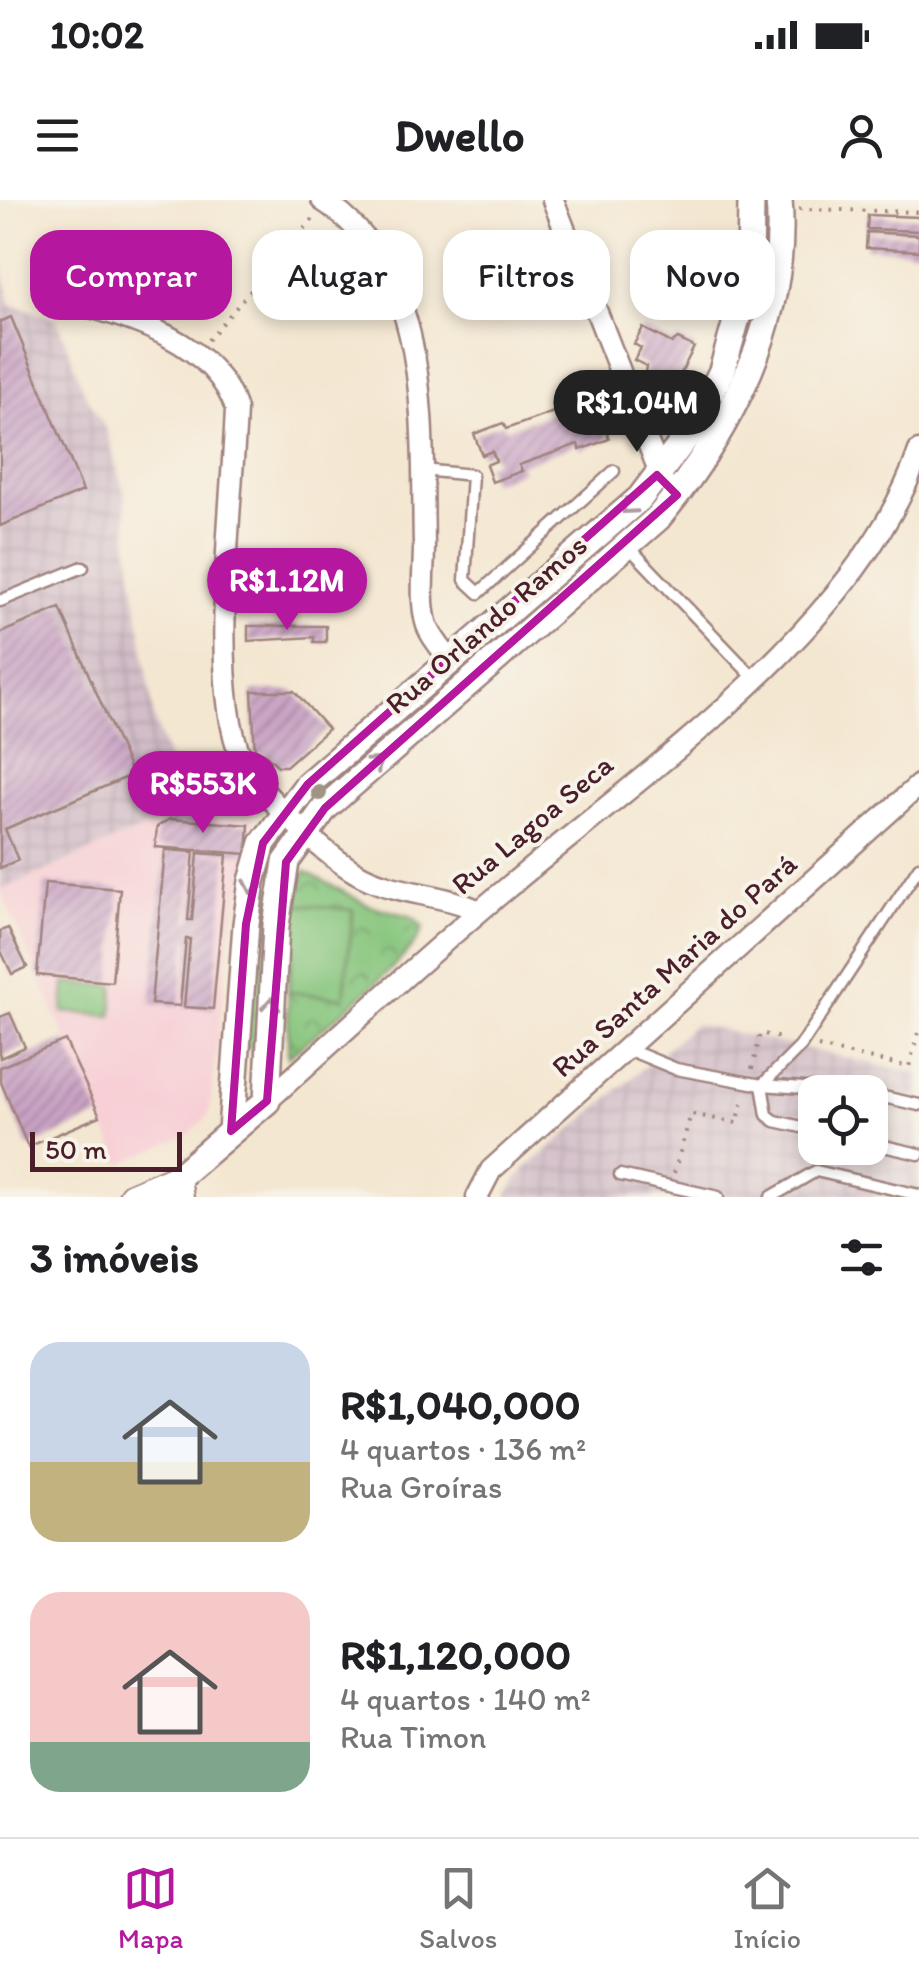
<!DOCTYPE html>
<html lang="pt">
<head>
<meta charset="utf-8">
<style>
  body { margin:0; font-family:Itim,sans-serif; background:#f2f2f2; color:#202124; height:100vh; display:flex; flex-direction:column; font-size:38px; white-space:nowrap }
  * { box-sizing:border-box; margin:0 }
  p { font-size:32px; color:#757577 }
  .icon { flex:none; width:55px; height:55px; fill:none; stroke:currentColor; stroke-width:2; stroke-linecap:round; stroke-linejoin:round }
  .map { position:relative; height:997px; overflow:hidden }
  .details { display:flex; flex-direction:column; background:#fff; flex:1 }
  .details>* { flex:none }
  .banner { position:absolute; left:30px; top:30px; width:860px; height:90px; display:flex; gap:20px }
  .fabs { position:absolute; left:798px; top:875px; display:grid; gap:20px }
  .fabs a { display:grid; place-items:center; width:90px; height:90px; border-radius:20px; background:#fff; box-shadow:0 5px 15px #0003; font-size:50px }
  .scale { position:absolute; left:30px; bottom:25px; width:152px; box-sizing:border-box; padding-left:10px; border:5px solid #4a1f2b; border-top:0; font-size:28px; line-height:35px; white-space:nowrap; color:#4a1f2b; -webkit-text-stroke:8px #f7f3e8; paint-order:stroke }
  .price { position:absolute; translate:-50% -85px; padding:0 22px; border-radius:35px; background:#b5179e; color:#fff; font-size:32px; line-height:65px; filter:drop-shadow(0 2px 5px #0008) }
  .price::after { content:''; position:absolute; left:50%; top:60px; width:30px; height:22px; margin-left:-15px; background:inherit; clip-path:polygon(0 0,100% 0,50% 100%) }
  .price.current { background:#222; color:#fff }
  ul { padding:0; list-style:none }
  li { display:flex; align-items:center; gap:30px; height:250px; padding:0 30px }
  li span { display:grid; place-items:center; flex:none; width:280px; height:200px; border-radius:30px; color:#555 }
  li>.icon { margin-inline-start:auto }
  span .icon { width:120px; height:120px; fill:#fffc; stroke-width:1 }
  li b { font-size:42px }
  h2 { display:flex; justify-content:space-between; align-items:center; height:120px; padding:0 30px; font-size:42px }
  .chip { padding:0 35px; border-radius:30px; background:#fff; box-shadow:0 5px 15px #0003; font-size:35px; line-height:90px }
  .chip.current { background:#b5179e; color:#fff }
  .status { display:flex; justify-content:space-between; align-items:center; height:70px; padding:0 50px; background:#fff; direction:ltr }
  .status svg { height:28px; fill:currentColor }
  header { display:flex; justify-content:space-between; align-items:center; height:130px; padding:0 30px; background:#fff; font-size:45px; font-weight:700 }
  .tabs { display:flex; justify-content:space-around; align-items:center; height:140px; border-top:2px solid #e0e0e0; background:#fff; font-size:28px; color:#757577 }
  .tabs a { display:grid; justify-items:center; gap:5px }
  .tabs .current { color:#b5179e }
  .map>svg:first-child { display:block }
  .built { fill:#f7cfd5 }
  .industrial { fill:url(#industrial-grid); fill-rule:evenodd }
  .grass { fill:url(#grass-dots); stroke:#687254; stroke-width:2.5 }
  .park { fill:url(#park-crowns); stroke:#687254; stroke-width:2.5 }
  .garden { fill:#85c57c; stroke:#687254; stroke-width:2.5 }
  .building { fill:url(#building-hatch) }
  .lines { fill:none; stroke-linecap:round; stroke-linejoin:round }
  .service-casing { stroke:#9f837e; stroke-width:15 }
  .minor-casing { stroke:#9f837e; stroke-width:25 }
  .tertiary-casing { stroke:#9f837e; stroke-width:30 }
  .secondary-casing { stroke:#9f837e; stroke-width:32 }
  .path { stroke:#9f837e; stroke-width:4; stroke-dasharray:2.5 8; stroke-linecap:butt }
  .service { stroke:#fff; stroke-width:10 }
  .minor { stroke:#fff; stroke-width:20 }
  .tertiary { stroke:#fff; stroke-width:25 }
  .secondary { stroke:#fff; stroke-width:28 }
  .tree { fill:#a09483 }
  .oneway { stroke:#ae9aa0 }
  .marked { fill:none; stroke:#b5179e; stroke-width:8; stroke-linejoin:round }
  .labels { text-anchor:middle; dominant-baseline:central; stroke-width:8; stroke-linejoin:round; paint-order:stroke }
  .street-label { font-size:30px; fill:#4a1f2b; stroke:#f7f3e8 }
</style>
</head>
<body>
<div class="status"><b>10:02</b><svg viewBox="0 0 49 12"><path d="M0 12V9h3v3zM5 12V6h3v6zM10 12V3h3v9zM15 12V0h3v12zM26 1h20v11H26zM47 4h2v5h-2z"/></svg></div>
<header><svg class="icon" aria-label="menu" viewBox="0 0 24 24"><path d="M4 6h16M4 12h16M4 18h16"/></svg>Dwello<svg class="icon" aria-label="person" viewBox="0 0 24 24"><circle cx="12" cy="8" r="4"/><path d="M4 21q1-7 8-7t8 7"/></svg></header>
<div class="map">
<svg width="919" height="997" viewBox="0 0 919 997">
  <defs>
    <pattern id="industrial-grid" width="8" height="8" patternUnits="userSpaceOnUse" patternTransform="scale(2.5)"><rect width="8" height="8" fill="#d2bdc8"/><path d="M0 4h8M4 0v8" fill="none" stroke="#b6a2ac"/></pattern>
    <pattern id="grass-dots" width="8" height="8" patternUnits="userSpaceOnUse" patternTransform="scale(2.5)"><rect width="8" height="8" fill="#85c57c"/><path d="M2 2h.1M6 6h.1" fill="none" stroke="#6f9f66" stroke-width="1.8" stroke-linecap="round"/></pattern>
    <pattern id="park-crowns" width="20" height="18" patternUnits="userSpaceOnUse" patternTransform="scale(2.5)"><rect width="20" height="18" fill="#85c57c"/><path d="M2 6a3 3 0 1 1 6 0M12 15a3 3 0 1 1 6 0" fill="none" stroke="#6f9f66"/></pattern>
    <pattern id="building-hatch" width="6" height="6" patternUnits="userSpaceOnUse" patternTransform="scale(2.5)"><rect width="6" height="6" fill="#c9a3c5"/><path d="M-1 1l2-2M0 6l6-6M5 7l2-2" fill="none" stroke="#a584a0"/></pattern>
  </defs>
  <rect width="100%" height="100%" fill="#f7f3e8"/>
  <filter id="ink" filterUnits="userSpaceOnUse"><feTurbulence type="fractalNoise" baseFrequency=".01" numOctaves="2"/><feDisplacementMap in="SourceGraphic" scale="20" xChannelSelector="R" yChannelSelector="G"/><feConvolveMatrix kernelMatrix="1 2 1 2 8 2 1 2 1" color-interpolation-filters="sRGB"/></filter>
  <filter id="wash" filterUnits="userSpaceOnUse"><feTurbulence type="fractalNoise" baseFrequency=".0048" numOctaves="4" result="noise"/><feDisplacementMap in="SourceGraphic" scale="40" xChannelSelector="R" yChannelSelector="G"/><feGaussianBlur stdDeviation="2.25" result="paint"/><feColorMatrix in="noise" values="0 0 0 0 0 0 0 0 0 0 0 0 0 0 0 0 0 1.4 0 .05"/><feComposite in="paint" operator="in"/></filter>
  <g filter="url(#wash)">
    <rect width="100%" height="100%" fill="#f4e7d2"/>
    <path class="built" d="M244,598L257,628L231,729L209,915L188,935L121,964L0,690L202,603Z"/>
    <g class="industrial">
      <path d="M0,53L10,104L57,119L84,192L106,229L125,296L128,345L154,519L185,610L0,690Z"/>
      <path d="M695,824L919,874V997H506L523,971ZM815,892H870V948H815Z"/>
    </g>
    <g class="grass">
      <path d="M639,309L648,319L337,587L327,577Z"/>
      <path d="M259,683L274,687L261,849L245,848Z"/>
    </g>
    <path class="park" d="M305,671L368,705L412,717L423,727C419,754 314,835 288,857V726Z"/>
    <g class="garden">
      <path d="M297,704L353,710L344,798L288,792Z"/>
      <path d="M65,783L114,786L112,816L63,812Z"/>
    </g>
    <g id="blocks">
      <g class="building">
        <path d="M868,15L919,17V31L867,29Z"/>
        <path d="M867,32L919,35V51L866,48Z"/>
        <path d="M11,117L83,291L0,326V122Z"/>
        <path d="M643,128L672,143L678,139L694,147L668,199L652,192L653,183L644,179L646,166L634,160L641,148L634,144Z"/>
        <path d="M592,191L599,210L588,214L592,225L603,222L609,239L580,250L578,244L519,265L522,271L492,282L486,265L496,261L492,251L482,255L474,234L503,223L506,229L565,208L562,202Z"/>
        <path d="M60,408L132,575L5,629L18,660L0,668V433Z"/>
        <path d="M248,426H326V442H314V437L248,441Z"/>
        <path d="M252,491H294L328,529L286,566H278L264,553L255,554Z"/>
        <path d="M170,619L249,625L247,654L155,647L157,627Z"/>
        <path d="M165,650L194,652L188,720H192L198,653L227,655L213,809L184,807L190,739H186L180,806L151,804Z"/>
        <path d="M45,683L120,689L112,782L37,775Z"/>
        <path d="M8,728L27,767L12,774L0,749V731Z"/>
        <path d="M10,813L25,847L0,858V817Z"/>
        <path d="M65,840L100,916L28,947L0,880V867Z"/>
      </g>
    </g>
  </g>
  <g filter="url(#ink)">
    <use href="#blocks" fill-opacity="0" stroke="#9f837e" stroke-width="2.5"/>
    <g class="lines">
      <defs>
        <g id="service">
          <path d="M423,270L472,275L465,380L479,393L614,271"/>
          <path d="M628,346L755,479"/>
          <path d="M0,401L83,367"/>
          <path d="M627,849L676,869L762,885L800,847L919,667"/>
          <path d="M870,894L919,905"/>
          <path d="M815,930L775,921L767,915L762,885L860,892"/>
          <path d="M870,943L919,954"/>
          <path d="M620,975L718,997"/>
          <path d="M771,997L816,971L919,995"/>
        </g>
        <g id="minor">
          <path d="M322,0C435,73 421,228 424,345C424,369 420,400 426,422C429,435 443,450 450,461"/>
          <path d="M553,0L663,281"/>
          <path d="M51,96C117,115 212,135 236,209C233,295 208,487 242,559C258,593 322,652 355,672C393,695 440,692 479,711"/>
          <path d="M267,901C346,830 424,757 506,689C642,574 862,424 919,251"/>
          <path d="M477,997L491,970L919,585"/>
        </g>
        <g id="tertiary">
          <path d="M231,931L246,724L252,681L263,643L308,584L640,298L693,228L722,171L750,72L751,0"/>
          <path d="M176,979L267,901L276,725L286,662L325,608L658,318C731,230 789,117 779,0"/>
        </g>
        <path id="secondary" d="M133,997L176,979L179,997"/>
      </defs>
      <use href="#service" class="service-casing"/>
      <use href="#minor" class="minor-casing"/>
      <use href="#tertiary" class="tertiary-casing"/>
      <use href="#secondary" class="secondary-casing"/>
      <g class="path">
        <path d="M799,9L919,12"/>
        <path d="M208,140L313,19"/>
        <path d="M818,847L909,867L919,829"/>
        <path d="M752,869L760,833L784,839"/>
        <path d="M674,973L691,914L737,923L744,897"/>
      </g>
      <use href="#service" class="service"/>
      <use href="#minor" class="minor"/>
      <use href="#tertiary" class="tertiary"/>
      <use href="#secondary" class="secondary"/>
    </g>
    <circle class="tree" cx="319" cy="593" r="8"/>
    <defs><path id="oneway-chevron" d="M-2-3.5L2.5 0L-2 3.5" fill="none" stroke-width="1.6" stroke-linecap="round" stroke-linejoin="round" transform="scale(2.5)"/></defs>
    <g class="oneway">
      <use href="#oneway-chevron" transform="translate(628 308) rotate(139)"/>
      <use href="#oneway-chevron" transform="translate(376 563) rotate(-42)"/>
      <use href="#oneway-chevron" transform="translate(252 687) rotate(100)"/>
      <use href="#oneway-chevron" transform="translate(271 804) rotate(-86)"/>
    </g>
  </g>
  <path class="marked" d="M657,275L677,295L325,608L286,662L267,901L231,931L246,724L263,643L308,584Z"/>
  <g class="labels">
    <g class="street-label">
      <text transform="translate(486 424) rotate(-41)">Rua Orlando Ramos</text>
      <text transform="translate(532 624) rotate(-40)">Rua Lagoa Seca</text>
      <text transform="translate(674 765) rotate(-42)">Rua Santa Maria do Pará</text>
    </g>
  </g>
</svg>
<div class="fabs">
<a><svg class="icon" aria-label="locate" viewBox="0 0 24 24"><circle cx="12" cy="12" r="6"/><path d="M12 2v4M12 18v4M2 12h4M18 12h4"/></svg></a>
</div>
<div class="scale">50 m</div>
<b class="price current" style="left:637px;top:255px">R$1.04M</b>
<b class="price" style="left:287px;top:433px">R$1.12M</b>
<b class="price" style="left:203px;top:636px">R$553K</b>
<div class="banner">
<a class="chip current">Comprar</a>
<a class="chip">Alugar</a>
<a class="chip">Filtros</a>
<a class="chip">Novo</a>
</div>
</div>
<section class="details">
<h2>3 imóveis<svg class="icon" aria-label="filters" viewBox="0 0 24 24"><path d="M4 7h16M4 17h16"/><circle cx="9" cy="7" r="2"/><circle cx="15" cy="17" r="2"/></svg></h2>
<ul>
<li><span style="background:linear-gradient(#c9d6e8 60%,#c2b280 0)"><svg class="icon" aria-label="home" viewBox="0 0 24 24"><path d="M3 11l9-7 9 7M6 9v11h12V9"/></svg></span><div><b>R$1,040,000</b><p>4 quartos · 136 m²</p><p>Rua Groíras</p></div></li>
<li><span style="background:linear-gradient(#f6c9c9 75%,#7fa58c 0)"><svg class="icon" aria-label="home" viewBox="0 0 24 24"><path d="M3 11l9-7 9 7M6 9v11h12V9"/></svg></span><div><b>R$1,120,000</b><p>4 quartos · 140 m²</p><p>Rua Timon</p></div></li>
</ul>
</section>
<nav class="tabs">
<a class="current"><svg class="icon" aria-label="map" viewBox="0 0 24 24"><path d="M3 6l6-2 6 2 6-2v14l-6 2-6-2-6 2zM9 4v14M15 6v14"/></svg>Mapa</a>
<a><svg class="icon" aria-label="saved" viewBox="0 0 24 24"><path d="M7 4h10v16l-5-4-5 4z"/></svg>Salvos</a>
<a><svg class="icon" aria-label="home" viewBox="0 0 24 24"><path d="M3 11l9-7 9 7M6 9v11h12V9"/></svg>Início</a>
</nav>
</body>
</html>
